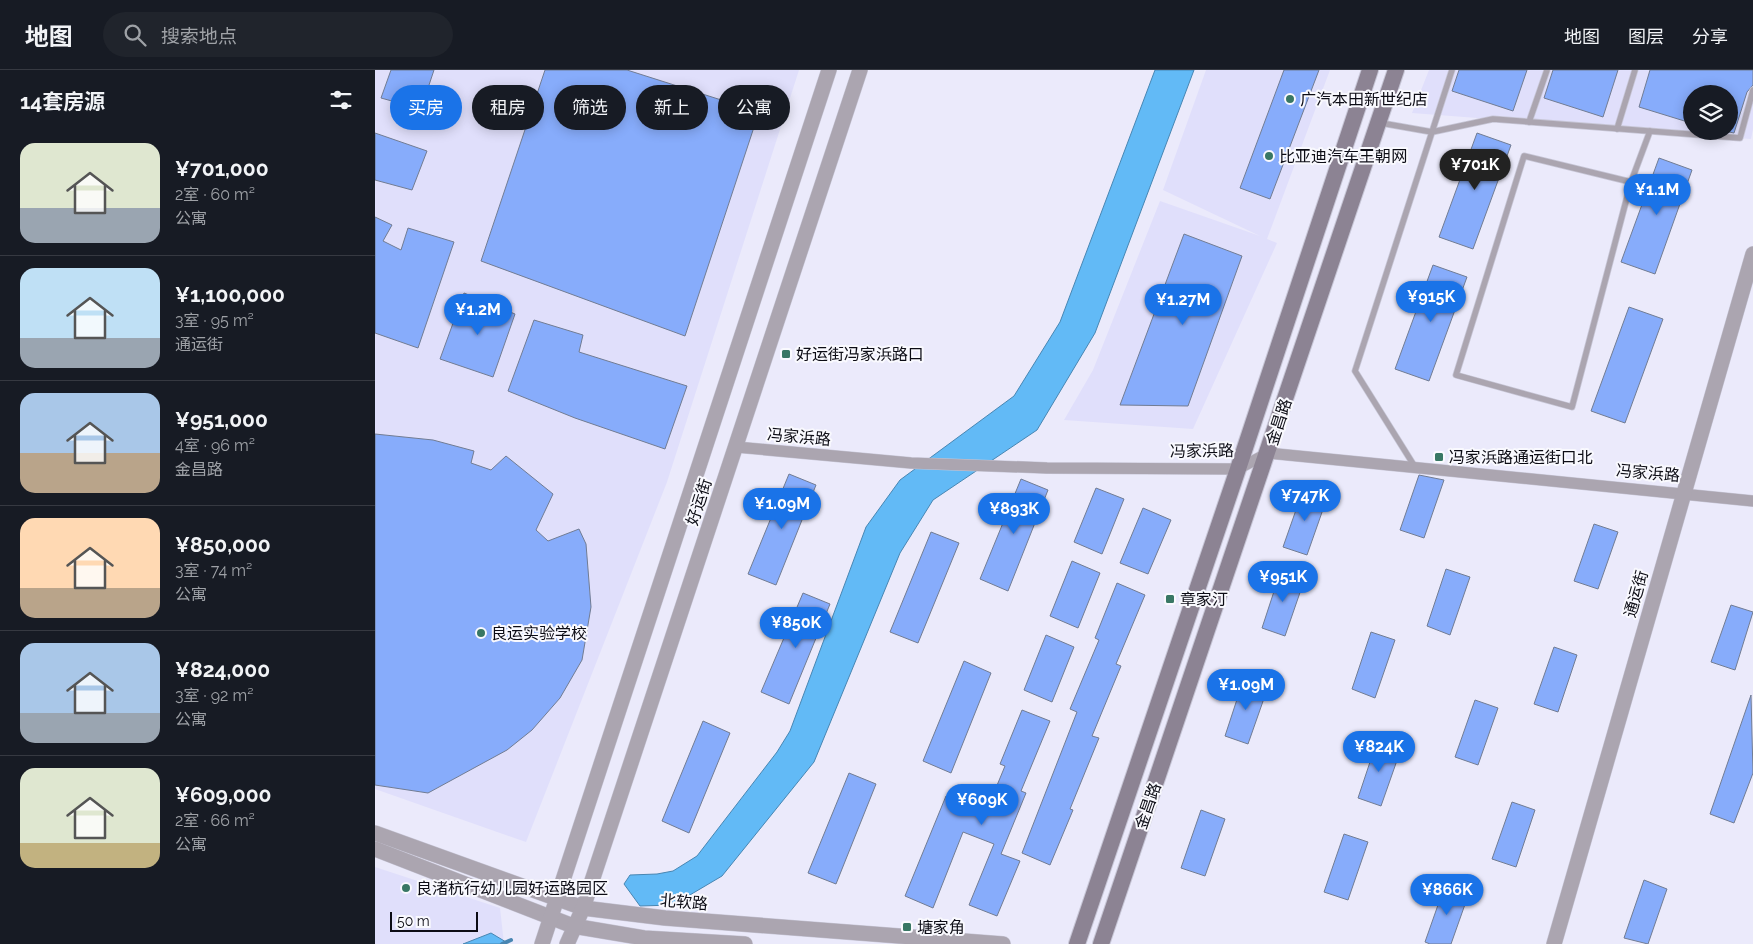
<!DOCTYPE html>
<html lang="zh">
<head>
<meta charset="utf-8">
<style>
  body { margin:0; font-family:Raleway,"Noto Sans SC",sans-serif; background:#20242c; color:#f1f3f6; height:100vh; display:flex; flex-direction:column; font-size:19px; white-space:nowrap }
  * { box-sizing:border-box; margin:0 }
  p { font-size:16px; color:#9ea1a6 }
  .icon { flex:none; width:28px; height:28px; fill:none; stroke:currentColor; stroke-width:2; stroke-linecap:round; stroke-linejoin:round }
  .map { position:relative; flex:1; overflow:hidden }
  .sheet { display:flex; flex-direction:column; background:#171b24; width:375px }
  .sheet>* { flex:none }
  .banner { position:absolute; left:15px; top:15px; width:475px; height:45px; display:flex; gap:10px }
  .controls { position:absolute; left:1308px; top:15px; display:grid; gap:10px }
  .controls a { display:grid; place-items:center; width:55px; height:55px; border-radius:50%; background:#171b24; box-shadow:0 2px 12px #0003; font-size:25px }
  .scale { position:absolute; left:15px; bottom:12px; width:88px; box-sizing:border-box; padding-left:5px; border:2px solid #0c0c15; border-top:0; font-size:14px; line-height:18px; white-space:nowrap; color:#0c0c15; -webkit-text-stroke:4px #f9f9fe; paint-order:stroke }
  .price { position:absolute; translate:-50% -42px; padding:0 11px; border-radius:18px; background:#1a73e8; color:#fff; font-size:16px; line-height:32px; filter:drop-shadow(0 1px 2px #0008) }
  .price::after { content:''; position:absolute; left:50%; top:30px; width:15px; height:11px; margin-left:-8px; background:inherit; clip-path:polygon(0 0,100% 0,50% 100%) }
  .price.current { background:#222; color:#fff }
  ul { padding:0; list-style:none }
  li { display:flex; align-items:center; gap:15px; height:125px; padding:0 20px }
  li+li { border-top:1px solid #363941 }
  li span { display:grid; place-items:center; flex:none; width:140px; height:100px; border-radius:15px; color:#555 }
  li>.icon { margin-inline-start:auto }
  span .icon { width:60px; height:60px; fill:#fffc; stroke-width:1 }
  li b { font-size:21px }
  h2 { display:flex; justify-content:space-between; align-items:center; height:60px; padding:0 20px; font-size:21px }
  .tag { padding:0 18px; border-radius:22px; background:#171b24; box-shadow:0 2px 12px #0003; font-size:18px; line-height:45px }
  .tag.current { background:#1a73e8; color:#fff }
  header { display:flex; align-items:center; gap:30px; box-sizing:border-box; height:70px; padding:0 25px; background:#171b24; border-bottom:1px solid #363941 }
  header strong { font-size:24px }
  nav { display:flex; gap:28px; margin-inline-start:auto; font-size:18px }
  .search { width:350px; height:45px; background:#20242c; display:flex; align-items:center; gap:12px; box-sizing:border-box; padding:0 18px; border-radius:28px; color:#9ea1a6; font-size:19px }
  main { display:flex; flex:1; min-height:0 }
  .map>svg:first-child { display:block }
  .built { fill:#e0dffb; fill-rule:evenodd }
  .water { fill:#62baf6; stroke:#4886b2 }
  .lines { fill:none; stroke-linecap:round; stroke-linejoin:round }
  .stream { stroke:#4886b2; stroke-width:4 }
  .building { fill:#87acfb; stroke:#717c93 }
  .service-casing { stroke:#c7c6d6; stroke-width:7 }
  .minor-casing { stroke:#c7c6d6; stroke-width:12 }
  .tertiary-casing { stroke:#c7c6d6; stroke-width:16 }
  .secondary-casing { stroke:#c7c6d6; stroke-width:18 }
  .service { stroke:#aba5b0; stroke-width:5.5 }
  .minor { stroke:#aba5b0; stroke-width:11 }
  .tertiary { stroke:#aba5b0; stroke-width:15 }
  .secondary { stroke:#8c8393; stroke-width:16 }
  .poi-dot { fill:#387764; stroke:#f9f9fe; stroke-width:2 }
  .labels { text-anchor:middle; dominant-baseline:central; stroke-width:4; stroke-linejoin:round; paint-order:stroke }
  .poi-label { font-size:16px; fill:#0c0c15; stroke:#f9f9fe; text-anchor:start }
  .street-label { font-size:16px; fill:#0c0c15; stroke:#f9f9fe }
</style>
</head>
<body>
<header>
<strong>地图</strong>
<div class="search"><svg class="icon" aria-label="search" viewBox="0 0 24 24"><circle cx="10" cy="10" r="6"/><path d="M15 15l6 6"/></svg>搜索地点</div>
<nav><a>地图</a><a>图层</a><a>分享</a></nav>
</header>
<main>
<section class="sheet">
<h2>14套房源<svg class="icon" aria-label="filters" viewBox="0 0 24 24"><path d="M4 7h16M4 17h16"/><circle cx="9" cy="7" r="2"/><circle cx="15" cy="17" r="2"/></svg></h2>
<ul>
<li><span style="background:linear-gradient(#dfe7d0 65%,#9aa5b1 0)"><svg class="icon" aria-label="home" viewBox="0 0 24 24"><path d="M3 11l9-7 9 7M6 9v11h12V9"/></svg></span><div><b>¥701,000</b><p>2室 · 60 m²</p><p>公寓</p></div></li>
<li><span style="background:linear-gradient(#bfe0f5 70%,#9aa5b1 0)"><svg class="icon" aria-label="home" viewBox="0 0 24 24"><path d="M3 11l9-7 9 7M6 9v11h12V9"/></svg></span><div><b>¥1,100,000</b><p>3室 · 95 m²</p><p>通运街</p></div></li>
<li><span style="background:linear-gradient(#a9c7e8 60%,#b9a48a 0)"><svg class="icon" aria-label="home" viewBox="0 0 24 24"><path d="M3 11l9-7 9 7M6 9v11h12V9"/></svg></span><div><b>¥951,000</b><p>4室 · 96 m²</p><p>金昌路</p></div></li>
<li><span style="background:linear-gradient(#ffd9b3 70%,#b9a48a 0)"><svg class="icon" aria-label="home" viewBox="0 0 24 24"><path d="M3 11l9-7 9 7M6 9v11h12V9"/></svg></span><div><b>¥850,000</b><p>3室 · 74 m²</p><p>公寓</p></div></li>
<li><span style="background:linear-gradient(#a9c7e8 70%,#9aa5b1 0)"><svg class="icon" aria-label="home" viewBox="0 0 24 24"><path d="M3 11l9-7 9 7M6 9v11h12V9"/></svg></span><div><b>¥824,000</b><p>3室 · 92 m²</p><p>公寓</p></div></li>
<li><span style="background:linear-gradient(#dfe7d0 75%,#c2b280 0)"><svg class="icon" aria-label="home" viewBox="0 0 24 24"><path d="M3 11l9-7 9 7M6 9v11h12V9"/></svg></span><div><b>¥609,000</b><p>2室 · 66 m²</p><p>公寓</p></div></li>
</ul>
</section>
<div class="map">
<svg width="1378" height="874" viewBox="0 0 1378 874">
  <rect width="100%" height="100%" fill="#ebeafb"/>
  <g class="built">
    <path d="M0,0H424L292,412L151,772L0,719Z"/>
    <path d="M831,0H955L892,169L902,173L818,359L689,350L718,300L785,131L885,166L788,120Z"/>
    <path d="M1054,0H1378V59L1376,69L1037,43ZM1316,24H1354V61H1316Z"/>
    <path d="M0,797L125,838L129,874H0Z"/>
  </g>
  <g class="water">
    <path d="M780,0H819L720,263L662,360L558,430L525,483L439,692L347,806L298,835L265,836L249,814L255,805L282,804L298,801L322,786L402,682L415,661L491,457L525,410L639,326L685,252Z"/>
    <path d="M116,863L131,872V874H88Z"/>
  </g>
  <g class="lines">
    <path class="stream" d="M127,874L136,870"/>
  </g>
  <g class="building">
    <path d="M16,0H59L46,39L6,28Z"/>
    <path d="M170,0H252L384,42L310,266L106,191Z"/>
    <path d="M909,0H944L895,129L865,118Z"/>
    <path d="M1084,0H1152L1138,41L1077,21Z"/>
    <path d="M1178,0H1243L1228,47L1169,28Z"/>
    <path d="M1275,0H1378V15L1372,22L1359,63L1354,62V24H1316V53L1264,37Z"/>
    <path d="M0,63L52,81L37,120L0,110Z"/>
    <path d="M1102,63L1136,75L1098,179L1064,167Z"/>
    <path d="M1284,88L1317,100L1280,204L1246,192Z"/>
    <path d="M0,147L17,155L8,171L26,180L33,158L79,172L43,278L0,263Z"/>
    <path d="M809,164L867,186L813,336L745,335Z"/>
    <path d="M1058,195L1092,207L1054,311L1020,299Z"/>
    <path d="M89,223L140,244L118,307L65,289Z"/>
    <path d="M1254,237L1288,249L1250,353L1216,341Z"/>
    <path d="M159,250L208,265L204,282L312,316L290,379L200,348L133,321Z"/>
    <path d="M0,364L58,370L99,381L96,393L116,400L131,386L178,424L161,460L173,471L204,459L211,474L216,537L207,590L185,628L157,660L132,680L53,723L0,715Z"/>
    <path d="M414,404L441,415L401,515L373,504Z"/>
    <path d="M1044,405L1069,410L1049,468L1025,460Z"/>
    <path d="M646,409L673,420L633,521L605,509Z"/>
    <path d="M721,418L749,429L727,484L699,472Z"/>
    <path d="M928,420L952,428L932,485L908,477Z"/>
    <path d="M768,438L796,450L773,504L745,493Z"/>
    <path d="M1219,454L1243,462L1223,519L1199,511Z"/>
    <path d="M556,462L584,473L543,573L515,562Z"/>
    <path d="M697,491L725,503L703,558L675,546Z"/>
    <path d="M1071,499L1095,507L1075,565L1052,556Z"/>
    <path d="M906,500L930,508L910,566L887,558Z"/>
    <path d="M742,513L770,525L741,594L746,596L717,666L724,668L695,739L698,740L675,795L647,783L702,642L695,639L724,570L720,568Z"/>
    <path d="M428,523L455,534L414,634L386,622Z"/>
    <path d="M1356,535L1378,542L1360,600L1336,592Z"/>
    <path d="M996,562L1020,570L1000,628L977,619Z"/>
    <path d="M671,565L699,577L677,632L649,620Z"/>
    <path d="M1179,577L1202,585L1183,642L1159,634Z"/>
    <path d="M589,591L616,603L576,703L548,691Z"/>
    <path d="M869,608L893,617L873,674L850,666Z"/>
    <path d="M1376,625L1378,703L1359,753L1335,744Z"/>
    <path d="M1100,630L1123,638L1103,695L1080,687Z"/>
    <path d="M647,640L675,651L646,721L651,723L626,784L645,791L622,846L594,835L619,774L588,762L558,838L530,826L571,726L611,742L630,696L625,694Z"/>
    <path d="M328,651L355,663L314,763L287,751Z"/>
    <path d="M1002,671L1026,679L1006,736L983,728Z"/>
    <path d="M474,703L501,714L461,814L433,803Z"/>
    <path d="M1137,732L1160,740L1141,797L1117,789Z"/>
    <path d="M826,740L850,749L830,806L806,798Z"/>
    <path d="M969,764L993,772L973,830L949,822Z"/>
    <path d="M1269,810L1292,819L1273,874L1249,868Z"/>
    <path d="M1070,815L1094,823L1076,874H1055L1050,872Z"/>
  </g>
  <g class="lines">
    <defs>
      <g id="service">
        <path d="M1154,52L1172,0"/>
        <path d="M1006,53L1057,62L1118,49L1365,68L1378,20"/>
        <path d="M1242,59L1260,0"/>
        <path d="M1256,112L1197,337L1081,305L1149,86L1256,112L1275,61"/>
        <path d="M1040,397L980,301L1077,0"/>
      </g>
      <path id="minor" d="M361,377L536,393L672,398L863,399L893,383L1378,431"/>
      <g id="tertiary">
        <path d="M0,763L208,838L290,848L628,874"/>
        <path d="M0,779L198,856L269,868L370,874"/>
        <path d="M167,874L454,0"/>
        <path d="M192,874L208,838L485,0"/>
        <path d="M1179,874L1378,184"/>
      </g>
      <g id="secondary">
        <path d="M702,874L863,399L995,0"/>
        <path d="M726,874L1021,0"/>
      </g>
    </defs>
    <use href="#service" class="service-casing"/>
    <use href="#minor" class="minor-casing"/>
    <use href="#tertiary" class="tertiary-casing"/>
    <use href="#secondary" class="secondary-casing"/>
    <use href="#service" class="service"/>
    <use href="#minor" class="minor"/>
    <use href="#tertiary" class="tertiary"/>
    <use href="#secondary" class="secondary"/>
  </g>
  <g class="poi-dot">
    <circle cx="915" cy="29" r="5"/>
    <circle cx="894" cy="86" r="5"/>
    <rect x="406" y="279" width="10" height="10" rx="2.5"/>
    <rect x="1059" y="382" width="10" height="10" rx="2.5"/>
    <rect x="790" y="524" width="10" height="10" rx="2.5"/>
    <circle cx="106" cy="563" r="5"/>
    <circle cx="31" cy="818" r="5"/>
    <rect x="527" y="852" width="10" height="10" rx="2.5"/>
  </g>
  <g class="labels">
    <g class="poi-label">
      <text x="925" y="29">广汽本田新世纪店</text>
      <text x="904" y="86">比亚迪汽车王朝网</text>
      <text x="421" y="284">好运街冯家浜路口</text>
      <text x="1074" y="387">冯家浜路通运街口北</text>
      <text x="805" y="529">章家汀</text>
      <text x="116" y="563">良运实验学校</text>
      <text x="41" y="818">良渚杭行幼儿园好运路园区</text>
      <text x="542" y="857">塘家角</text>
    </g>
    <g class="street-label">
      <text transform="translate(904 352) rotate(-72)">金昌路</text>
      <text transform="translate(424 367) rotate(5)">冯家浜路</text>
      <text transform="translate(827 381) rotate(-1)">冯家浜路</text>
      <text transform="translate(1273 403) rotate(5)">冯家浜路</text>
      <text transform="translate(324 432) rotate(-72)">好运街</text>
      <text transform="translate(1261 524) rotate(-74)">通运街</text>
      <text transform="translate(773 736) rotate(-71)">金昌路</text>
      <text transform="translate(309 832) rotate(5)">北软路</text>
    </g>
  </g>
</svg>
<div class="controls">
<a><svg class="icon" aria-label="layers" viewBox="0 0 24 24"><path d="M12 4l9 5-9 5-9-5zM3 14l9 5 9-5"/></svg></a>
</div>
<div class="scale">50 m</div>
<b class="price current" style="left:1100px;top:121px">¥701K</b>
<b class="price" style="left:1282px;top:146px">¥1.1M</b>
<b class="price" style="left:1056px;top:253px">¥915K</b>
<b class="price" style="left:808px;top:256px">¥1.27M</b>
<b class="price" style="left:103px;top:266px">¥1.2M</b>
<b class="price" style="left:930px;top:452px">¥747K</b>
<b class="price" style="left:407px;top:460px">¥1.09M</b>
<b class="price" style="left:639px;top:465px">¥893K</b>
<b class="price" style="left:908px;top:533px">¥951K</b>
<b class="price" style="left:421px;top:579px">¥850K</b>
<b class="price" style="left:871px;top:641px">¥1.09M</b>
<b class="price" style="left:1004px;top:703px">¥824K</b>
<b class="price" style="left:607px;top:756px">¥609K</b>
<b class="price" style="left:1072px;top:846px">¥866K</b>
<div class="banner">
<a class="tag current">买房</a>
<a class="tag">租房</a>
<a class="tag">筛选</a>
<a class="tag">新上</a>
<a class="tag">公寓</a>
</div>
</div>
</main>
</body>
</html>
